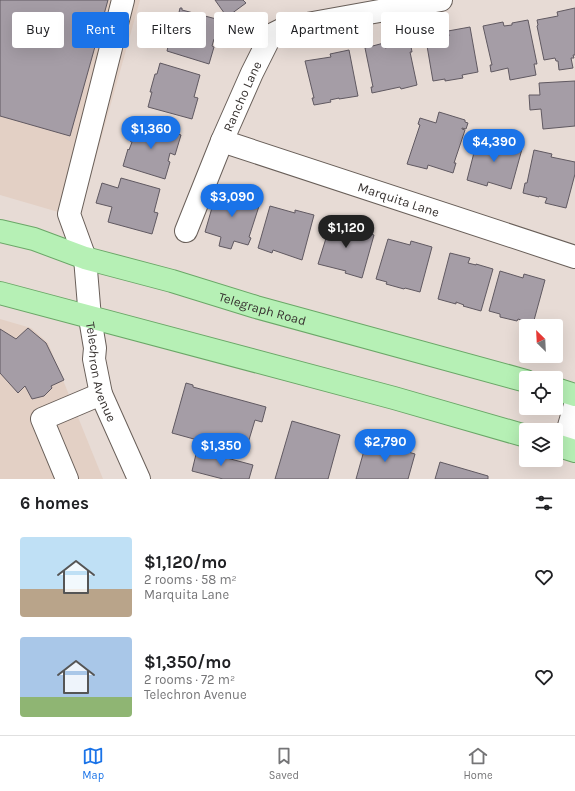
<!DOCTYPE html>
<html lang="en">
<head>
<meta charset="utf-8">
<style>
  body { margin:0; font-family:Karla,sans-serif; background:#f2f2f2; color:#202124; height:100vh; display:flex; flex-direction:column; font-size:15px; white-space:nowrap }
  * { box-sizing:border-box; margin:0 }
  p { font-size:13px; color:#757577 }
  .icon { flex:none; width:22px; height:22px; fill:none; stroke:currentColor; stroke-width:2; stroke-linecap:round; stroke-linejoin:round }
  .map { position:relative; height:479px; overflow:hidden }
  .side { display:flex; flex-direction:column; background:#fff; flex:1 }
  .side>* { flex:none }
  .guide { position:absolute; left:12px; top:12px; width:551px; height:36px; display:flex; gap:8px }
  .needle { width:26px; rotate:336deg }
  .fabs { position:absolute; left:519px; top:319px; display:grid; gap:8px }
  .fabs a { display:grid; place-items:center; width:44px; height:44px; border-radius:4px; background:#fff; box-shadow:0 4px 16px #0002; font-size:20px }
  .price { position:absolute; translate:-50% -34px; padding:0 9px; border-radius:14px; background:#1a73e8; color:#fff; font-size:13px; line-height:26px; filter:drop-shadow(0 1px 2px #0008) }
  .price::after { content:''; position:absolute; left:50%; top:24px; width:12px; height:9px; margin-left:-6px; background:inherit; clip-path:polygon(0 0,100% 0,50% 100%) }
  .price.current { background:#222; color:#fff }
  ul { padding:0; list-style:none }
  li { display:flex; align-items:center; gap:12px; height:100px; padding:0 20px }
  li span { display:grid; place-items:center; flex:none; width:112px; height:80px; border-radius:4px; color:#555 }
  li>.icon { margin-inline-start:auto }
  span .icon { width:48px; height:48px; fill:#fffc; stroke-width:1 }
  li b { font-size:17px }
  h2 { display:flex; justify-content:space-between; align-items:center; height:48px; padding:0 20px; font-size:17px }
  .tag { padding:0 14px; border-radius:4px; background:#fff; box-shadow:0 4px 16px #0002; font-size:14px; line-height:36px }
  .tag.current { background:#1a73e8; color:#fff }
  .tab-bar { display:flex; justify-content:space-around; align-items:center; height:56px; border-top:1px solid #e0e0e0; background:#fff; font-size:11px; color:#757577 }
  .tab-bar a { display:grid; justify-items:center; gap:2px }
  .tab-bar .current { color:#1a73e8 }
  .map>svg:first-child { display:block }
  .built { fill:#e3d0c5 }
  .building { fill:#a59da6; stroke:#605961 }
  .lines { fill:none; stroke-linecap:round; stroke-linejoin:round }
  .minor-casing { stroke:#695f59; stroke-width:24 }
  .major-casing { stroke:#6aa767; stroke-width:24 }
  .minor { stroke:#fff; stroke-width:22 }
  .major { stroke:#b6f0b5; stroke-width:22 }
  .labels { text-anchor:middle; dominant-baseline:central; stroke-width:3; stroke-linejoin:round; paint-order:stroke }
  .street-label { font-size:13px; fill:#373230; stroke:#e7dbd5 }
</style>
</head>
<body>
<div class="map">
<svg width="575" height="479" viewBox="0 0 575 479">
  <rect width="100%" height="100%" fill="#e7dbd5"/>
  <g class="built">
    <path d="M0,0H140L79,218L0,195Z"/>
    <path d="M0,319L31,328L48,343L103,479H0Z"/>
  </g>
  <g class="building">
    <path d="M0,0H108L70,136L0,116Z"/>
    <path d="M215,0H243L246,3L227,17Z"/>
    <path d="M180,8H182V10L224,21L219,41L214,39L212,46L214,47L209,64L167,51L171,34H174Z"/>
    <path d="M575,8V55H573L574,58H571L573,68L559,70L558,61H556L555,58L544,60L537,26L538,25L537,20L558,16L557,12Z"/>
    <path d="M528,20L537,64H534L536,75L510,80L508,68L491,72L490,65H492L483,26L503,22L504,26L512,25V23Z"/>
    <path d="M470,27L478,72L462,75L463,78L445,81V79L433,81L426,40L449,36L448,31Z"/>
    <path d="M410,41L412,52H410L417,85L401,89L400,87L372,93L371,87H373L365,48L384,43L385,48L393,46V45Z"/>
    <path d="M349,50L358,96L339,99V98L330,100L331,102L314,105L312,98H314L305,61L331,57L330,54Z"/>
    <path d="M160,63L200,75L194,97L198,98L192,119L148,107L152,92H150L155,74H157Z"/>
    <path d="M575,81V126L543,129L541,109L530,110L529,95H540L539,83Z"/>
    <path d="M439,112L465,120V122L468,123L466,129L462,128V129L465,130L454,163H456L453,173L428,165L427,169L407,164L420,125L418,124L420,118L436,123Z"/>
    <path d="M136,122L168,132L169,131L181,135L175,155L170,153L168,161L170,162L165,179L123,166L128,149L129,150L132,142L130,141Z"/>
    <path d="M478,137L493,141L494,138L511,143V146L522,149L511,189L488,182L487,186L467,180Z"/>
    <path d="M534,150L552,154L551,157L575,162V174L566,208L545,203L547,198L539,196V197L523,193L525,183H527Z"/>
    <path d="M121,178L160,189L154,212L158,213L152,234L108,222L112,207L96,203L102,183L118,188Z"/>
    <path d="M218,187L237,192L235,197L243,200L244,197L260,203L249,237L251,238L248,245L234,241L231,249L219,246L221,237L205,232Z"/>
    <path d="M270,206L295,213V210L314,215L302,260L273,250L272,253L258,248Z"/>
    <path d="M332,219L351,225L349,230L357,233L358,230L374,235L362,278L345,273L346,271L318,264Z"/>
    <path d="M388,239L410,245L411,241L432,247L420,292L405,288L404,289L386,284L387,282L376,279Z"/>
    <path d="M450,253L470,258L468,263L476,265V264L493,269L481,311L463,306L464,305L456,302V304L438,299Z"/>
    <path d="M500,271L523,278L524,274L545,280L533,324L518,319L517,321L500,317V314L489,311Z"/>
    <path d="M28,328L46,343L64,380L51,386L52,388L44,396L32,399L25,386L18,393L0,373V329L16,339Z"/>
    <path d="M186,383L193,385V387L266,407L262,422L255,420L245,453L172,433Z"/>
    <path d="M292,421L340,435L328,479H275Z"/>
    <path d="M367,440L415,454L408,479H356Z"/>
    <path d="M197,450L253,465L249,479H223L192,471Z"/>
    <path d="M440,462L488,476V479H435Z"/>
  </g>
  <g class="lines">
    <defs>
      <g id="minor">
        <path id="s1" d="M123,0L69,214L85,258L90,318L95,348L94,359L101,394L139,479"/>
        <path id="s2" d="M222,141L575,257"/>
        <path id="s3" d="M186,231L222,141L252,73L271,35L285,28L441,0"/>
        <path d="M563,447L575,405"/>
        <path d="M67,479L42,419L101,394"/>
      </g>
      <g id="major">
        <path id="s4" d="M0,231L34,239L85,258L172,281L256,307L526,381"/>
        <path d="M0,293L394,398L526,436"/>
        <path d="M556,389L575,395"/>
        <path d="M556,445L575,451"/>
      </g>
    </defs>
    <use href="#minor" class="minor-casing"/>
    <use href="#major" class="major-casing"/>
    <use href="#minor" class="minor"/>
    <use href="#major" class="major"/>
  </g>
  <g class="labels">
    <g class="street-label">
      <text stroke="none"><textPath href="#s3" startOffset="146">Rancho Lane</textPath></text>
      <text stroke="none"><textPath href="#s2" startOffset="186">Marquita Lane</textPath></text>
      <text stroke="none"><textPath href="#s4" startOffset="274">Telegraph Road</textPath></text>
      <text stroke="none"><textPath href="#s1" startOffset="383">Telechron Avenue</textPath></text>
    </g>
  </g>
</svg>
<div class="fabs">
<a><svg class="needle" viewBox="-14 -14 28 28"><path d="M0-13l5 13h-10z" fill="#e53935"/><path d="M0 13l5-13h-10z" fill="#757577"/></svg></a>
<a><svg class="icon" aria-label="locate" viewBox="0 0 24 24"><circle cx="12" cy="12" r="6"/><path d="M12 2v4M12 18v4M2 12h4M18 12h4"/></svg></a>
<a><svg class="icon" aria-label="layers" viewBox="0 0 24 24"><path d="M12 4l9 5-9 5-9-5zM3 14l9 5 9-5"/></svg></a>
</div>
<b class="price" style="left:151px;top:150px">$1,360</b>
<b class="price" style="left:494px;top:163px">$4,390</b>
<b class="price" style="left:232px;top:218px">$3,090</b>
<b class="price current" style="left:346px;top:249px">$1,120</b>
<b class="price" style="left:385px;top:463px">$2,790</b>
<b class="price" style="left:221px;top:467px">$1,350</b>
<div class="guide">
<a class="tag">Buy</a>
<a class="tag current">Rent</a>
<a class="tag">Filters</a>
<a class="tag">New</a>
<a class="tag">Apartment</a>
<a class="tag">House</a>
</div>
</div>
<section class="side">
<h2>6 homes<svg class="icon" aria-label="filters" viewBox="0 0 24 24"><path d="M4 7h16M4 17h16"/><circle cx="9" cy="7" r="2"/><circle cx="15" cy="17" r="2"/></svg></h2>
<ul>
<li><span style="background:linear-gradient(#bfe0f5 65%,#b9a48a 0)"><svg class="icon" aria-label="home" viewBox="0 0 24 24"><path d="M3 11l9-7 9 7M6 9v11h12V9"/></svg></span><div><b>$1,120/mo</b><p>2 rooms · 58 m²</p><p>Marquita Lane</p></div><svg class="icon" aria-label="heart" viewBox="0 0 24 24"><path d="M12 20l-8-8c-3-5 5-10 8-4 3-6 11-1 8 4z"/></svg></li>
<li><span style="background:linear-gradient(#a9c7e8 75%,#8fb573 0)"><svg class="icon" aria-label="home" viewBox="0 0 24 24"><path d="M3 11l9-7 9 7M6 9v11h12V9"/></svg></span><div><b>$1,350/mo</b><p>2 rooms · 72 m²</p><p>Telechron Avenue</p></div><svg class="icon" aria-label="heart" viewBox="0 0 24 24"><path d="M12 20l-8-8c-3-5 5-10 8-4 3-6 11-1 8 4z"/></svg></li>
</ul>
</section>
<nav class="tab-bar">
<a class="current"><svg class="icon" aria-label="map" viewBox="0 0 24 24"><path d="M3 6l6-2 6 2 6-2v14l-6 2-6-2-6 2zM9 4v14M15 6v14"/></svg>Map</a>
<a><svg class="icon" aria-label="saved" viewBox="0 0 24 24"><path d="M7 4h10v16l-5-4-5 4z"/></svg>Saved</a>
<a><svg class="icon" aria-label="home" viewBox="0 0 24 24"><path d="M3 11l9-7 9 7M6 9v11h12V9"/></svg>Home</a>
</nav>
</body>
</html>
